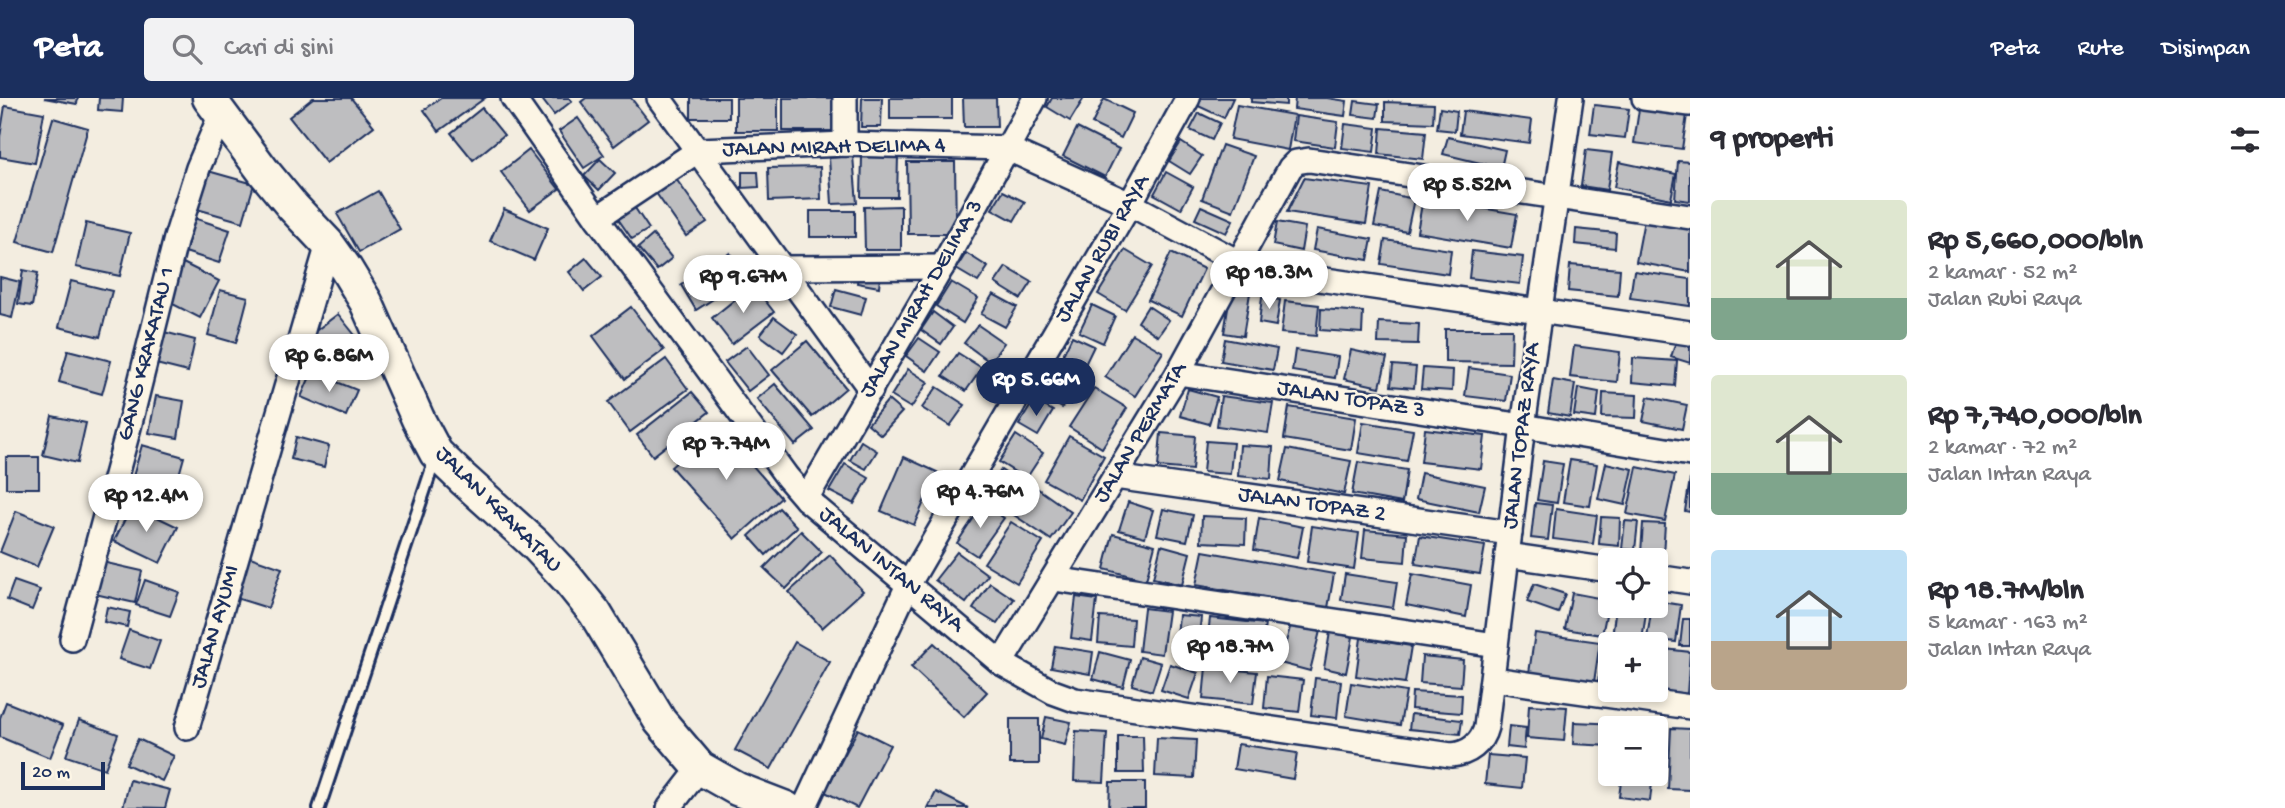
<!DOCTYPE html>
<html lang="id">
<head>
<meta charset="utf-8">
<style>
  body { margin:0; font-family:"Gochi Hand",sans-serif; background:#f2f2f3; color:#2b2b33; height:100vh; display:flex; flex-direction:column; font-size:26px; white-space:nowrap }
  * { box-sizing:border-box; margin:0 }
  p { font-size:23px; color:#7c7c81 }
  .icon { flex:none; width:38px; height:38px; fill:none; stroke:currentColor; stroke-width:2; stroke-linecap:round; stroke-linejoin:round }
  .map { position:relative; flex:1; overflow:hidden }
  .sheet { display:flex; flex-direction:column; background:#fff; width:595px }
  .sheet>* { flex:none }
  .tools { position:absolute; left:1598px; top:450px; display:grid; gap:14px }
  .tools a { display:grid; place-items:center; width:70px; height:70px; border-radius:7px; background:#fff; box-shadow:0 4px 10px #0003; font-size:35px }
  .scale { position:absolute; left:21px; bottom:18px; width:84px; box-sizing:border-box; padding-left:7px; border:4px solid #1b2f5e; border-top:0; font-size:19px; line-height:24px; white-space:nowrap; color:#1b2f5e; -webkit-text-stroke:5px #fcf5e5; paint-order:stroke }
  .price { position:absolute; translate:-50% -60px; padding:0 16px; border-radius:24px; background:#fff; color:#222; font-size:23px; line-height:46px; filter:drop-shadow(0 2px 4px #0008) }
  .price::after { content:''; position:absolute; left:50%; top:42px; width:21px; height:16px; margin-left:-10px; background:inherit; clip-path:polygon(0 0,100% 0,50% 100%) }
  .price.on { background:#1b2f5e; color:#fff }
  ul { padding:0; list-style:none }
  li { display:flex; align-items:center; gap:21px; height:175px; padding:0 21px }
  li span { display:grid; place-items:center; flex:none; width:196px; height:140px; border-radius:7px; color:#555 }
  li>.icon { margin-inline-start:auto }
  span .icon { width:84px; height:84px; fill:#fffc; stroke-width:1 }
  li b { font-size:30px }
  h2 { display:flex; justify-content:space-between; align-items:center; height:84px; padding:0 21px; font-size:30px }
  header { display:flex; align-items:center; gap:42px; box-sizing:border-box; height:98px; padding:0 35px; background:#1b2f5e; color:#fff }
  header strong { font-size:33px }
  nav { display:flex; gap:38px; margin-inline-start:auto; font-size:24px }
  .search { width:490px; height:63px; background:#f2f2f3; display:flex; align-items:center; gap:18px; box-sizing:border-box; padding:0 24px; border-radius:7px; color:#7c7c81; font-size:26px }
  main { display:flex; flex:1; min-height:0 }
  .map>svg:first-child { display:block }
  .building { fill:#bebec0; stroke:#1b2f5e; stroke-width:2 }
  .lines { fill:none; stroke-linecap:round; stroke-linejoin:round }
  .lane-casing { stroke:#1b2f5e; stroke-width:16 }
  .street-casing { stroke:#1b2f5e; stroke-width:28 }
  .secondary-casing { stroke:#1b2f5e; stroke-width:37 }
  .lane { stroke:#fcf5e5; stroke-width:10 }
  .street { stroke:#fcf5e5; stroke-width:23 }
  .secondary { stroke:#fcf5e5; stroke-width:32 }
  .labels { text-anchor:middle; dominant-baseline:central; stroke-width:5; stroke-linejoin:round; paint-order:stroke }
  .street-label { font-size:23px; fill:#1b2f5e; stroke:#fcf5e5 }
</style>
</head>
<body>
<header>
<strong>Peta</strong>
<div class="search"><svg class="icon" aria-label="search" viewBox="0 0 24 24"><circle cx="10" cy="10" r="6"/><path d="M15 15l6 6"/></svg>Cari di sini</div>
<nav><a>Peta</a><a>Rute</a><a>Disimpan</a></nav>
</header>
<main>
<div class="map">
<svg width="1690" height="710" viewBox="0 0 1690 710">
  <rect width="100%" height="100%" fill="#f3ede0"/>
  <filter id="ink" filterUnits="userSpaceOnUse"><feTurbulence type="fractalNoise" baseFrequency=".0143" numOctaves="2"/><feDisplacementMap in="SourceGraphic" scale="14" xChannelSelector="R" yChannelSelector="G"/><feConvolveMatrix kernelMatrix="1 2 1 2 8 2 1 2 1" color-interpolation-filters="sRGB"/></filter>
  <g filter="url(#ink)">
    <g class="building">
      <path d="M44,0H78L77,6Z"/>
      <path d="M99,0H123L122,14L98,12Z"/>
      <path d="M313,0H351L374,28L326,65L289,19Z"/>
      <path d="M441,0H485L439,33L424,12Z"/>
      <path d="M541,0H569L572,3L554,17Z"/>
      <path d="M586,0H631L648,22L614,48L581,4Z"/>
      <rect x="691" y="0" width="38" height="20"/>
      <rect x="736" y="0" width="42" height="33"/>
      <rect x="783" y="0" width="50" height="33"/>
      <path d="M862,0H882L881,29H861Z"/>
      <rect x="890" y="0" width="62" height="21"/>
      <path d="M963,0H996L997,29H964Z"/>
      <path d="M1052,0H1084L1070,23L1047,9Z"/>
      <path d="M1197,0H1233L1224,20L1194,6Z"/>
      <path d="M1251,0H1286V7L1251,4Z"/>
      <path d="M1295,0H1327L1347,3L1345,18L1294,11Z"/>
      <path d="M1104,1L1133,15L1121,40L1092,26Z"/>
      <path d="M1355,3L1379,6L1377,20L1353,17Z"/>
      <path d="M1385,4L1434,6L1433,25L1385,23Z"/>
      <path d="M1237,7L1294,17L1288,52L1230,41Z"/>
      <path d="M1594,7L1629,11L1625,40L1590,36Z"/>
      <path d="M5,8L44,15L35,65L0,59V39Z"/>
      <path d="M482,10L504,37L473,62L451,35Z"/>
      <path d="M1440,10L1457,13L1455,33L1437,31Z"/>
      <path d="M1639,11L1687,17L1682,51L1634,45Z"/>
      <path d="M1463,13L1532,22L1529,45L1460,36Z"/>
      <path d="M1199,15L1220,25L1212,42L1190,32Z"/>
      <path d="M1296,18L1338,24L1335,49L1293,43Z"/>
      <path d="M53,20L88,30L53,154L17,144Z"/>
      <path d="M578,20L604,57L584,70L559,33Z"/>
      <path d="M1345,26L1377,30L1374,54L1342,50Z"/>
      <path d="M1077,30L1119,51L1105,79L1063,58Z"/>
      <path d="M1381,30L1426,34L1423,61L1379,56Z"/>
      <path d="M1448,39L1505,52L1501,70L1443,56Z"/>
      <path d="M1181,44L1202,58L1190,76L1169,63Z"/>
      <path d="M1222,47L1254,58L1233,113L1202,101Z"/>
      <path d="M529,52L559,91L530,112L501,74Z"/>
      <path d="M1586,52L1612,55L1607,92L1581,88Z"/>
      <path d="M853,58L857,105L832,106L829,60Z"/>
      <path d="M862,58H898L897,99H861Z"/>
      <path d="M600,61L615,75L599,92L584,78Z"/>
      <path d="M1678,63L1690,64V103L1675,101Z"/>
      <path d="M907,64H955L956,136H908Z"/>
      <path d="M1619,64L1676,76L1671,101L1614,89Z"/>
      <path d="M820,69L821,101L769,103L768,70Z"/>
      <path d="M208,73L254,86L243,124L197,111Z"/>
      <path d="M742,74H758L759,89L742,90Z"/>
      <path d="M1166,74L1193,89L1181,111L1154,96Z"/>
      <path d="M1304,80L1372,89L1366,126L1287,114Z"/>
      <path d="M676,81L707,124L686,138L656,95Z"/>
      <path d="M378,93L400,131L359,154L337,116Z"/>
      <path d="M1003,93L1025,104L1014,123L992,111Z"/>
      <path d="M1381,94L1414,101L1407,134L1374,128Z"/>
      <path d="M1423,100L1517,116L1511,150L1417,134Z"/>
      <path d="M633,107L649,131L632,141L616,118Z"/>
      <path d="M901,108V152H865L864,109Z"/>
      <path d="M1201,108L1233,122L1226,135L1195,121Z"/>
      <path d="M504,111L548,130L534,162L490,143Z"/>
      <rect x="810" y="113" width="45" height="26"/>
      <path d="M191,119L230,132L219,165L179,152Z"/>
      <path d="M1644,122L1690,131V174L1636,164Z"/>
      <path d="M1277,124L1305,129L1301,153L1273,147Z"/>
      <path d="M86,125L130,135L120,178L76,169Z"/>
      <path d="M1317,131L1372,141L1368,162L1313,152Z"/>
      <path d="M1576,131L1616,135L1615,150L1575,146Z"/>
      <path d="M653,137L672,160L657,172L638,150Z"/>
      <path d="M1385,142L1451,152L1448,176L1381,166Z"/>
      <path d="M1125,152L1152,168L1125,212L1098,196Z"/>
      <path d="M1472,153L1523,159L1520,186L1469,180Z"/>
      <path d="M730,155L746,180L696,212L681,187Z"/>
      <path d="M966,155L988,169L978,184L956,171Z"/>
      <path d="M1171,155L1204,171L1182,218L1148,202Z"/>
      <path d="M586,160L602,179L584,193L569,174Z"/>
      <path d="M181,164L219,183L200,220L163,201Z"/>
      <path d="M1570,167L1620,171L1618,198L1568,193Z"/>
      <path d="M1006,169L1032,184L1021,201L995,185Z"/>
      <path d="M23,172L38,175L32,208L18,206Z"/>
      <path d="M1634,173L1690,181V208L1630,200Z"/>
      <path d="M858,176L880,179L879,189L857,185Z"/>
      <path d="M0,179L20,184L12,220L0,217Z"/>
      <path d="M71,183L112,193L100,239L59,229Z"/>
      <path d="M951,184L978,200L963,225L936,208Z"/>
      <path d="M753,187L774,214L732,246L712,220Z"/>
      <path d="M836,191L866,199L861,217L831,209Z"/>
      <path d="M220,192L248,199L236,245L208,237Z"/>
      <path d="M1231,192L1250,195L1243,238L1224,235Z"/>
      <path d="M993,196L1017,209L1005,229L981,216Z"/>
      <path d="M1262,199L1280,202L1276,228L1259,225Z"/>
      <path d="M1285,203L1319,207L1316,238L1281,235Z"/>
      <path d="M1092,207L1115,218L1103,245L1079,234Z"/>
      <path d="M1148,208L1169,222L1158,238L1138,224Z"/>
      <path d="M631,209L664,252L625,281L593,238Z"/>
      <path d="M1321,211L1363,214L1362,235L1320,232Z"/>
      <path d="M933,214L953,229L941,246L921,232Z"/>
      <path d="M338,216L362,246L333,268L309,238Z"/>
      <path d="M774,219L797,236L783,254L760,237Z"/>
      <path d="M1379,224L1419,226L1418,246L1378,245Z"/>
      <path d="M978,227L1004,245L990,264L964,245Z"/>
      <path d="M1445,231H1512L1511,265L1445,264Z"/>
      <path d="M164,234L195,242L188,274L156,266Z"/>
      <path d="M1132,236L1163,254L1135,298L1105,279Z"/>
      <path d="M1678,237L1690,241V265L1671,259Z"/>
      <path d="M1072,238L1094,248L1079,279L1057,269Z"/>
      <path d="M919,240L940,254L927,273L906,258Z"/>
      <path d="M1225,241L1277,251L1273,272L1221,263Z"/>
      <path d="M807,243L846,290L812,319L772,272Z"/>
      <path d="M747,248L769,277L748,293L725,264Z"/>
      <path d="M1574,248L1620,254L1617,284L1570,279Z"/>
      <path d="M68,252L111,263L102,296L59,284Z"/>
      <path d="M1295,252L1338,259L1335,280L1292,273Z"/>
      <path d="M1351,252L1387,260L1380,289L1344,281Z"/>
      <path d="M958,255L982,270L966,293L943,278Z"/>
      <path d="M1633,260L1677,263L1675,288L1632,284Z"/>
      <path d="M666,261L688,291L630,334L608,304Z"/>
      <path d="M1393,267L1416,269L1414,290L1391,288Z"/>
      <path d="M1423,270L1453,272L1452,293L1421,291Z"/>
      <path d="M1469,270L1510,276L1506,303L1465,298Z"/>
      <path d="M908,271L928,284L911,310L891,298Z"/>
      <path d="M312,274L357,292L346,318L301,299Z"/>
      <path d="M1054,275L1075,287L1062,310L1041,298Z"/>
      <path d="M1553,282L1575,286L1570,319L1548,315Z"/>
      <path d="M775,286L814,332L795,347L757,301Z"/>
      <path d="M937,289L965,307L950,328L922,310Z"/>
      <path d="M1094,290L1127,310L1102,350L1069,329Z"/>
      <path d="M1578,290L1599,294L1596,320L1574,317Z"/>
      <path d="M1188,291L1217,299L1209,326L1180,318Z"/>
      <path d="M692,294L709,314L653,358L637,337Z"/>
      <path d="M1603,295L1637,297L1636,320L1602,319Z"/>
      <path d="M156,298L184,303L178,340L149,335Z"/>
      <path d="M1221,298L1273,305L1268,335L1217,328Z"/>
      <path d="M1648,299L1687,307L1682,331L1643,323Z"/>
      <path d="M888,302L902,314L881,337L868,326Z"/>
      <path d="M1034,302L1053,313L1038,338L1019,327Z"/>
      <path d="M1289,309L1356,320L1351,352L1284,341Z"/>
      <path d="M52,318L86,325L77,365L43,357Z"/>
      <path d="M1363,324L1413,332L1407,363L1358,355Z"/>
      <path d="M718,328L781,400L735,441L671,369Z"/>
      <path d="M1425,331L1485,338L1481,371L1421,364Z"/>
      <path d="M1161,335L1195,338L1192,372L1158,369Z"/>
      <path d="M1016,337L1043,355L1026,381L999,364Z"/>
      <path d="M1069,338L1104,358L1080,402L1044,382Z"/>
      <path d="M296,339L329,348L324,369L291,361Z"/>
      <path d="M861,343L877,353L866,371L850,362Z"/>
      <path d="M1206,343L1233,345L1230,376L1203,374Z"/>
      <path d="M142,347L184,359L172,402L130,389Z"/>
      <path d="M1240,347L1273,349L1271,381L1238,378Z"/>
      <path d="M1287,351L1351,363L1344,396L1280,383Z"/>
      <rect x="6" y="359" width="33" height="31"/>
      <path d="M904,359L937,374L914,427L881,413Z"/>
      <path d="M1570,362L1597,366L1590,408L1563,404Z"/>
      <path d="M1543,363L1563,366L1557,405L1537,402Z"/>
      <path d="M1358,364L1407,372L1402,405L1352,396Z"/>
      <path d="M1606,365L1633,371L1625,407L1598,401Z"/>
      <path d="M845,366L869,380L854,406L829,393Z"/>
      <path d="M1637,369L1675,377L1665,423L1627,416Z"/>
      <path d="M1001,372L1024,388L1006,413L984,398Z"/>
      <path d="M1421,375L1485,388L1479,414L1416,401Z"/>
      <path d="M1690,381V414L1685,413Z"/>
      <path d="M1034,388L1071,414L1051,442L1014,417Z"/>
      <path d="M1128,404L1153,412L1145,439L1119,432Z"/>
      <path d="M1535,405L1552,407L1548,442L1531,440Z"/>
      <path d="M983,406L1004,420L977,458L957,445Z"/>
      <path d="M132,407L178,429L160,465L114,443Z"/>
      <path d="M779,410L797,429L766,457L749,438Z"/>
      <path d="M1163,411L1193,417L1187,443L1157,437Z"/>
      <path d="M1556,411L1597,417L1593,446L1553,441Z"/>
      <path d="M16,413L54,428L37,469L0,454Z"/>
      <path d="M1202,418L1246,420L1245,446L1201,444Z"/>
      <path d="M1601,419L1620,420L1619,448L1599,446Z"/>
      <path d="M1259,420L1303,429L1297,460L1254,452Z"/>
      <path d="M1625,423L1638,424L1635,452L1622,451Z"/>
      <path d="M1011,424L1043,444L1017,485L984,465Z"/>
      <path d="M1643,425L1665,426L1663,457L1641,455Z"/>
      <path d="M1312,428L1359,435L1354,471L1307,464Z"/>
      <path d="M1365,432L1407,436L1405,464L1362,460Z"/>
      <path d="M801,433L822,454L786,491L764,470Z"/>
      <path d="M1113,436L1155,447L1146,482L1104,471Z"/>
      <path d="M1420,438L1485,448L1480,476L1415,466Z"/>
      <path d="M1161,447L1190,455L1182,487L1153,480Z"/>
      <path d="M1203,453L1334,476L1328,510L1196,487Z"/>
      <path d="M957,454L988,477L966,505L935,482Z"/>
      <path d="M830,457L863,493L822,530L789,494Z"/>
      <path d="M250,459L282,470L268,510L236,500Z"/>
      <path d="M102,464L142,473L135,505L95,496Z"/>
      <path d="M1345,476L1397,484L1393,510L1341,502Z"/>
      <path d="M1412,476L1471,487L1466,519L1406,507Z"/>
      <path d="M145,482L179,494L170,518L136,507Z"/>
      <path d="M14,483L40,492L32,512L7,502Z"/>
      <path d="M990,485L1014,501L997,526L973,511Z"/>
      <path d="M1534,486L1565,496L1558,515L1527,504Z"/>
      <path d="M1572,495L1609,502L1602,537L1565,531Z"/>
      <path d="M1076,499L1097,502L1092,543L1071,540Z"/>
      <path d="M1656,503L1681,507L1676,544L1647,540L1652,508H1656Z"/>
      <path d="M1616,508H1647L1642,543L1612,539Z"/>
      <path d="M107,509L130,514L127,529L104,524Z"/>
      <path d="M1144,510L1168,513L1162,556L1139,553Z"/>
      <path d="M1179,517L1201,519L1197,560L1175,558Z"/>
      <path d="M1100,519L1133,521L1131,548L1098,545Z"/>
      <path d="M1210,520L1265,526L1260,569L1205,563Z"/>
      <path d="M1683,521H1690V548H1680Z"/>
      <path d="M1291,526L1320,533L1310,573L1280,565Z"/>
      <path d="M129,532L160,543L150,571L119,561Z"/>
      <path d="M1330,534L1353,539L1346,575L1324,570Z"/>
      <path d="M1535,535L1600,544L1594,584L1529,575Z"/>
      <path d="M1361,540L1411,548L1405,585L1356,578Z"/>
      <path d="M795,544L830,564L771,671L735,652Z"/>
      <path d="M934,545L987,594L964,619L911,569Z"/>
      <path d="M1606,545L1613,546H1610V585L1598,583Z"/>
      <path d="M1055,548L1093,554L1090,576L1051,569Z"/>
      <path d="M1656,550L1690,554L1687,596L1655,592Z"/>
      <path d="M1100,554L1130,562L1123,589L1093,581Z"/>
      <path d="M1422,558L1463,562L1461,588L1420,585Z"/>
      <path d="M1140,559L1161,565L1152,593L1132,587Z"/>
      <path d="M1170,566L1198,575L1189,601L1161,592Z"/>
      <path d="M1206,569L1257,574L1253,606L1203,601Z"/>
      <path d="M1267,578L1303,582L1299,614L1264,610Z"/>
      <path d="M1315,580L1341,583L1337,620L1311,617Z"/>
      <path d="M1351,585L1406,594L1400,627L1346,618Z"/>
      <path d="M1412,594L1462,597L1461,615L1411,611Z"/>
      <path d="M6,604L63,627L50,660L0,639V620Z"/>
      <path d="M1529,607L1567,609L1564,643L1527,640Z"/>
      <path d="M1411,616L1462,622L1460,636L1409,631Z"/>
      <path d="M1046,619L1071,624L1065,647L1041,641Z"/>
      <rect x="1010" y="621" width="29" height="45"/>
      <path d="M79,622L118,636L105,671L66,658Z"/>
      <path d="M1627,623L1662,628L1658,654H1656V630H1626Z"/>
      <path d="M1574,624L1619,626V630H1610V648L1573,646Z"/>
      <path d="M1509,628L1526,630L1524,651L1507,649Z"/>
      <path d="M1671,630L1690,631V692L1668,691Z"/>
      <path d="M858,631L890,647L857,710L825,694Z"/>
      <path d="M1076,633L1107,635L1104,684L1074,683Z"/>
      <path d="M1118,638H1143L1144,675H1118Z"/>
      <path d="M1157,640L1196,642L1194,680L1155,678Z"/>
      <path d="M138,641L174,658L162,683L126,666Z"/>
      <path d="M1238,646L1297,655L1293,681L1234,671Z"/>
      <path d="M1488,657L1525,660L1522,690L1485,686Z"/>
      <path d="M1622,676H1653L1650,703L1619,699Z"/>
      <path d="M130,682L170,692L165,710L123,709Z"/>
      <path d="M1110,684H1145V710H1109Z"/>
      <path d="M936,694L968,710H928Z"/>
    </g>
    <g class="lines">
      <defs>
        <path id="lane" d="M319,710L435,361"/>
        <g id="street">
          <path d="M513,0L597,120L787,379L806,401L1001,565L1053,594L1075,602L1451,657C1469,656 1482,645 1486,629L1523,328L1571,0"/>
          <path d="M659,0L871,292"/>
          <path d="M1644,0L1690,6"/>
          <path d="M845,46V0"/>
          <path d="M597,120L699,52L845,46L1006,50L1130,106L1238,164L1264,173L1690,235"/>
          <path d="M781,170L942,169"/>
          <path d="M1178,275L1523,328L1690,356"/>
          <path d="M1115,379L1510,435"/>
          <path d="M806,401L942,169L1035,0"/>
          <path d="M1507,457L1610,472"/>
          <path d="M1656,479L1690,484"/>
          <path d="M1054,481L1496,547"/>
          <path d="M72,541L129,329L176,140L198,70L221,16"/>
          <path d="M1001,565L1178,275L1290,70L1296,64L1309,62L1690,119"/>
          <path d="M1493,581L1690,609"/>
          <path d="M187,630L328,146"/>
          <path d="M669,710L700,670"/>
          <path d="M804,710L908,487L1130,106L1188,0"/>
        </g>
        <path id="secondary" d="M209,0L264,74L293,109L328,146L346,171L366,204L418,321L436,355L463,381L535,446L566,479L595,515L660,623L700,670L737,691L786,710"/>
      </defs>
      <use href="#lane" class="lane-casing"/>
      <use href="#street" class="street-casing"/>
      <use href="#secondary" class="secondary-casing"/>
      <use href="#lane" class="lane"/>
      <use href="#street" class="street"/>
      <use href="#secondary" class="secondary"/>
    </g>
  </g>
  <g class="labels">
    <g class="street-label">
      <text transform="translate(834 50) rotate(-1)">JALAN MIRAH DELIMA 4</text>
      <text transform="translate(1103 151) rotate(-60)">JALAN RUBI RAYA</text>
      <text transform="translate(922 201) rotate(-60)">JALAN MIRAH DELIMA 3</text>
      <text transform="translate(147 256) rotate(-76)">GANG KRAKATAU 1</text>
      <text transform="translate(1351 302) rotate(9)">JALAN TOPAZ 3</text>
      <text transform="translate(1141 335) rotate(-59)">JALAN PERMATA</text>
      <text transform="translate(1522 338) rotate(-83)">JALAN TOPAZ RAYA</text>
      <text transform="translate(1312 407) rotate(8)">JALAN TOPAZ 2</text>
      <text transform="translate(498 412) rotate(45)">JALAN KRAKATAU</text>
      <text transform="translate(891 472) rotate(40)">JALAN INTAN RAYA</text>
      <text transform="translate(216 529) rotate(-74)">JALAN AYUMI</text>
    </g>
  </g>
</svg>
<div class="tools">
<a><svg class="icon" aria-label="locate" viewBox="0 0 24 24"><circle cx="12" cy="12" r="6"/><path d="M12 2v4M12 18v4M2 12h4M18 12h4"/></svg></a>
<a>+</a>
<a>−</a>
</div>
<div class="scale">20 m</div>
<b class="price" style="left:1467px;top:125px">Rp 5.52M</b>
<b class="price" style="left:1269px;top:213px">Rp 18.3M</b>
<b class="price" style="left:743px;top:217px">Rp 9.67M</b>
<b class="price" style="left:329px;top:296px">Rp 6.86M</b>
<b class="price on" style="left:1036px;top:320px">Rp 5.66M</b>
<b class="price" style="left:726px;top:384px">Rp 7.74M</b>
<b class="price" style="left:980px;top:432px">Rp 4.76M</b>
<b class="price" style="left:146px;top:436px">Rp 12.4M</b>
<b class="price" style="left:1230px;top:587px">Rp 18.7M</b>
</div>
<section class="sheet">
<h2>9 properti<svg class="icon" aria-label="filters" viewBox="0 0 24 24"><path d="M4 7h16M4 17h16"/><circle cx="9" cy="7" r="2"/><circle cx="15" cy="17" r="2"/></svg></h2>
<ul>
<li><span style="background:linear-gradient(#dfe7d0 70%,#7fa58c 0)"><svg class="icon" aria-label="home" viewBox="0 0 24 24"><path d="M3 11l9-7 9 7M6 9v11h12V9"/></svg></span><div><b>Rp 5,660,000/bln</b><p>2 kamar · 52 m²</p><p>Jalan Rubi Raya</p></div></li>
<li><span style="background:linear-gradient(#dfe7d0 70%,#7fa58c 0)"><svg class="icon" aria-label="home" viewBox="0 0 24 24"><path d="M3 11l9-7 9 7M6 9v11h12V9"/></svg></span><div><b>Rp 7,740,000/bln</b><p>2 kamar · 72 m²</p><p>Jalan Intan Raya</p></div></li>
<li><span style="background:linear-gradient(#bfe0f5 65%,#b9a48a 0)"><svg class="icon" aria-label="home" viewBox="0 0 24 24"><path d="M3 11l9-7 9 7M6 9v11h12V9"/></svg></span><div><b>Rp 18.7M/bln</b><p>5 kamar · 163 m²</p><p>Jalan Intan Raya</p></div></li>
</ul>
</section>
</main>
</body>
</html>
